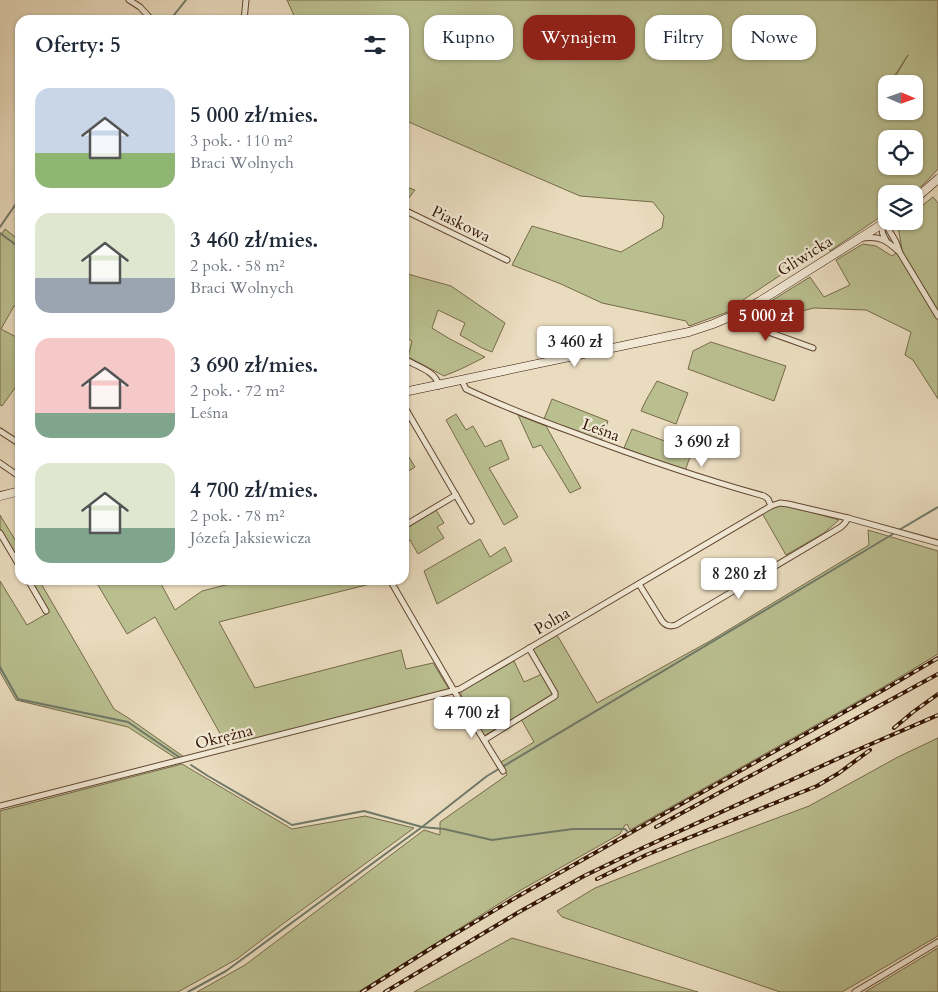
<!DOCTYPE html>
<html lang="pl">
<head>
<meta charset="utf-8">
<style>
  body { margin:0; font-family:Cardo,serif; background:#f2f2f3; color:#1f2937; height:100vh; display:flex; flex-direction:column; font-size:19px; white-space:nowrap }
  * { box-sizing:border-box; margin:0 }
  p { font-size:16px; color:#747a83 }
  .icon { flex:none; width:28px; height:28px; fill:none; stroke:currentColor; stroke-width:2; stroke-linecap:round; stroke-linejoin:round }
  .map { position:relative; flex:1; overflow:hidden }
  .details { position:absolute; left:15px; top:15px; width:394px; height:570px; display:flex; flex-direction:column; background:#fff; border-radius:15px; box-shadow:0 1px 4px #0004 }
  .details>* { flex:none }
  .guide { position:absolute; left:424px; top:15px; width:439px; height:45px; display:flex; gap:10px }
  .needle { width:32px; rotate:92deg }
  .fabs { position:absolute; left:878px; top:75px; display:grid; gap:10px }
  .fabs a { display:grid; place-items:center; width:45px; height:45px; border-radius:10px; background:#fff; box-shadow:0 1px 4px #0004; font-size:25px }
  .price { position:absolute; translate:-50% -42px; padding:0 11px; border-radius:5px; background:#fff; color:#222; font-size:16px; line-height:32px; filter:drop-shadow(0 1px 2px #0008) }
  .price::after { content:''; position:absolute; left:50%; top:30px; width:15px; height:11px; margin-left:-8px; background:inherit; clip-path:polygon(0 0,100% 0,50% 100%) }
  .price.active { background:#8f2418; color:#fff }
  ul { padding:0; list-style:none }
  li { display:flex; align-items:center; gap:15px; height:125px; padding:0 20px }
  li span { display:grid; place-items:center; flex:none; width:140px; height:100px; border-radius:15px; color:#555 }
  li>.icon { margin-inline-start:auto }
  span .icon { width:60px; height:60px; fill:#fffc; stroke-width:1 }
  li b { font-size:21px }
  h2 { display:flex; justify-content:space-between; align-items:center; height:60px; padding:0 20px; font-size:21px }
  .chip { padding:0 18px; border-radius:15px; background:#fff; box-shadow:0 1px 4px #0004; font-size:18px; line-height:45px }
  .chip.active { background:#8f2418; color:#fff }
  .map>svg:first-child { display:block }
  .green { fill:#babf90; stroke:#766a49; fill-rule:evenodd }
  .lines { fill:none; stroke-linecap:round; stroke-linejoin:round }
  .stream { stroke:#707969; stroke-width:2 }
  .minor-casing { stroke:#614631; stroke-width:7 }
  .secondary-casing { stroke:#331402; stroke-width:9 }
  .minor { stroke:#f1e8d5; stroke-width:5 }
  .secondary { stroke:#f1e8d5; stroke-width:8 }
  .rail-casing { stroke:#331402; stroke-width:4 }
  .rail { stroke:#f1e8d5; stroke-width:2; stroke-dasharray:5.5; stroke-linecap:butt }
  .labels { text-anchor:middle; dominant-baseline:central; stroke-width:4.5; stroke-linejoin:round; paint-order:stroke }
  .street-label { font-size:16px; fill:#331402; stroke:#f1e8d5 }
</style>
</head>
<body>
<div class="map">
<svg width="938" height="992" viewBox="0 0 938 992">
  <rect width="100%" height="100%" fill="#eadcbf"/>
  <filter id="stains"><feTurbulence type="fractalNoise" baseFrequency=".004" numOctaves="4"/><feColorMatrix values="0 0 0 0 .2 0 0 0 0 .09 0 0 0 0 .02 0 0 0 .5 -.17"/></filter>
  <radialGradient id="worn" r=".72"><stop offset=".6" stop-color="#630" stop-opacity="0"/><stop offset="1" stop-color="#630" stop-opacity=".3"/></radialGradient>
  <g class="green">
    <path d="M287,0H938V169L924,184L911,194H886V213L830,251L826,245L743,300L736,309L689,326L686,321L602,303L561,284L512,265L532,226L621,252L662,228L664,216L653,202L580,196L404,120V20H296ZM908,55L891,84H914V111H886V92L881,97L886,88V84H889ZM886,139H914V166H886Z"/>
    <path d="M404,182L409,188L415,190L404,204Z"/>
    <path d="M933,197L938,203V399L913,360L905,355L911,332L866,310L814,308L753,323L747,320L745,317L810,277L824,297L850,285L836,260L863,244L876,246L892,256L902,249L897,221H914V212Z"/>
    <path d="M5,229L20,241V308L14,306L1,329L20,339V381L2,406L0,405V236Z"/>
    <path d="M404,273L451,286L505,323L492,352L482,348L460,335L465,323L438,310L432,328L450,339L485,357L461,369L444,376L408,357L412,341L404,336Z"/>
    <path d="M711,342L786,366L774,401L688,369L693,351Z"/>
    <path d="M657,381L688,393L676,424L641,411C646,399 651,392 657,381Z"/>
    <path d="M552,399L608,421L601,441L544,419Z"/>
    <path d="M456,414L466,430L473,426L485,447L501,440L509,459L489,468L518,517L504,525L446,420Z"/>
    <path d="M518,415L546,426L581,488L570,493L541,445L533,448Z"/>
    <path d="M632,429L692,451L685,471L624,448Z"/>
    <path d="M404,449L415,467L404,474Z"/>
    <path d="M779,503L839,520L824,533L786,555L762,513Z"/>
    <path d="M436,510L444,523L437,527L444,538L418,554L410,540L404,544V530Z"/>
    <path d="M0,515L20,548V564L0,529Z"/>
    <path d="M868,530L938,551V654L885,686L630,830L627,824L625,825L620,834L521,890L358,992H197L245,965L424,830L440,835V822L507,775L501,762L534,742L521,719L556,697L532,648L557,635L597,703L710,641L869,545Z"/>
    <path d="M480,539L490,557L505,547L512,561L437,604L424,571Z"/>
    <path d="M30,580H39L114,709L130,719L184,757L177,759L128,727L16,700L0,672V581L27,625L48,613Z"/>
    <path d="M95,580H159L175,610L202,591L245,580H386L219,622L255,688L401,650L406,669L433,663L449,689L227,746L155,617L127,634Z"/>
    <path d="M514,661L524,682L540,675L541,673L551,690L553,695L484,736L461,695V691Z"/>
    <path d="M938,738V936L842,992H780L562,917L557,911L595,888L689,851L809,806L898,757Z"/>
    <path d="M182,764L292,829L365,816L414,828L284,923L237,959L178,992H0V811Z"/>
    <path d="M512,938L698,992H414Z"/>
    <path d="M938,948V992H865Z"/>
  </g>
  <g class="lines">
    <g class="stream">
      <path d="M170,20L186,0"/>
      <path d="M0,227L20,198"/>
      <path d="M0,233L20,248"/>
      <path d="M899,530L938,507"/>
      <path d="M0,667L18,699L128,722L179,757"/>
      <path d="M191,765L208,776L292,825L364,811L422,827L444,829L492,840L573,829H625L627,831"/>
      <path d="M188,992L226,971L422,827L487,776L893,534"/>
    </g>
    <defs>
      <g id="minor">
        <path d="M129,0L140,7L152,20"/>
        <path d="M244,20L246,0"/>
        <path d="M404,210L507,260"/>
        <path d="M885,223L896,242L900,253L938,316"/>
        <path d="M883,225C881,231 882,235 886,240"/>
        <path d="M863,238C880,236 886,240 898,251"/>
        <path d="M737,314L743,322L749,325L813,348"/>
        <path d="M404,359C416,366 436,371 439,386"/>
        <path d="M462,381L466,389C500,405 536,419 572,432C635,456 699,478 764,496L768,499L771,506L780,503L788,504L848,518L938,543"/>
        <path d="M404,406L471,521"/>
        <path d="M0,431L20,444"/>
        <path d="M0,463L20,477"/>
        <path d="M404,526L456,495"/>
        <path d="M0,533L20,567"/>
        <path d="M28,580L46,611"/>
        <path d="M390,580L460,701L503,771"/>
        <path d="M639,584L662,621C666,626 670,627 676,625L841,527L845,523L848,518"/>
        <path d="M484,740L555,696V693L529,648"/>
        <path d="M0,806L460,689L771,506"/>
        <path d="M855,992L938,942"/>
      </g>
      <g id="secondary">
        <path d="M914,200L938,179"/>
        <path d="M404,392L669,336L689,332L713,324L737,314L760,301L887,221"/>
        <path d="M0,496L20,491"/>
      </g>
    </defs>
    <use href="#minor" class="minor-casing"/>
    <use href="#secondary" class="secondary-casing"/>
    <use href="#minor" class="minor"/>
    <use href="#secondary" class="secondary"/>
    <defs>
      <g id="rail">
        <path d="M894,728L913,712L938,694"/>
        <path d="M656,827L938,674"/>
        <path d="M597,879L646,855L817,786L839,773L870,750"/>
        <path d="M362,992L433,947L515,898L885,689L938,658"/>
        <path d="M385,992L519,912L584,876L636,851L848,754L938,715"/>
      </g>
    </defs>
    <use href="#rail" class="rail-casing"/>
    <use href="#rail" class="rail"/>
  </g>
  <g class="labels">
    <g class="street-label">
      <text transform="translate(461 224) rotate(26)">Piaskowa</text>
      <text transform="translate(805 256) rotate(-32)">Gliwicka</text>
      <text transform="translate(601 430) rotate(20)">Leśna</text>
      <text transform="translate(552 621) rotate(-30)">Polna</text>
      <text transform="translate(224 737) rotate(-14)">Okrężna</text>
    </g>
  </g>
  <rect width="100%" height="100%" filter="url(#stains)"/>
  <rect width="100%" height="100%" fill="url(#worn)"/>
</svg>
<div class="fabs">
<a><svg class="needle" viewBox="-14 -14 28 28"><path d="M0-13l5 13h-10z" fill="#e53935"/><path d="M0 13l5-13h-10z" fill="#747a83"/></svg></a>
<a><svg class="icon" aria-label="locate" viewBox="0 0 24 24"><circle cx="12" cy="12" r="6"/><path d="M12 2v4M12 18v4M2 12h4M18 12h4"/></svg></a>
<a><svg class="icon" aria-label="layers" viewBox="0 0 24 24"><path d="M12 4l9 5-9 5-9-5zM3 14l9 5 9-5"/></svg></a>
</div>
<b class="price active" style="left:766px;top:342px">5 000 zł</b>
<b class="price" style="left:575px;top:368px">3 460 zł</b>
<b class="price" style="left:702px;top:468px">3 690 zł</b>
<b class="price" style="left:739px;top:600px">8 280 zł</b>
<b class="price" style="left:472px;top:739px">4 700 zł</b>
<div class="guide">
<a class="chip">Kupno</a>
<a class="chip active">Wynajem</a>
<a class="chip">Filtry</a>
<a class="chip">Nowe</a>
</div>
<section class="details">
<h2>Oferty: 5<svg class="icon" aria-label="filters" viewBox="0 0 24 24"><path d="M4 7h16M4 17h16"/><circle cx="9" cy="7" r="2"/><circle cx="15" cy="17" r="2"/></svg></h2>
<ul>
<li><span style="background:linear-gradient(#c9d6e8 65%,#8fb573 0)"><svg class="icon" aria-label="home" viewBox="0 0 24 24"><path d="M3 11l9-7 9 7M6 9v11h12V9"/></svg></span><div><b>5 000 zł/mies.</b><p>3 pok. · 110 m²</p><p>Braci Wolnych</p></div></li>
<li><span style="background:linear-gradient(#dfe7d0 65%,#9aa5b1 0)"><svg class="icon" aria-label="home" viewBox="0 0 24 24"><path d="M3 11l9-7 9 7M6 9v11h12V9"/></svg></span><div><b>3 460 zł/mies.</b><p>2 pok. · 58 m²</p><p>Braci Wolnych</p></div></li>
<li><span style="background:linear-gradient(#f6c9c9 75%,#7fa58c 0)"><svg class="icon" aria-label="home" viewBox="0 0 24 24"><path d="M3 11l9-7 9 7M6 9v11h12V9"/></svg></span><div><b>3 690 zł/mies.</b><p>2 pok. · 72 m²</p><p>Leśna</p></div></li>
<li><span style="background:linear-gradient(#dfe7d0 65%,#7fa58c 0)"><svg class="icon" aria-label="home" viewBox="0 0 24 24"><path d="M3 11l9-7 9 7M6 9v11h12V9"/></svg></span><div><b>4 700 zł/mies.</b><p>2 pok. · 78 m²</p><p>Józefa Jaksiewicza</p></div></li>
</ul>
</section>
</div>
</body>
</html>
